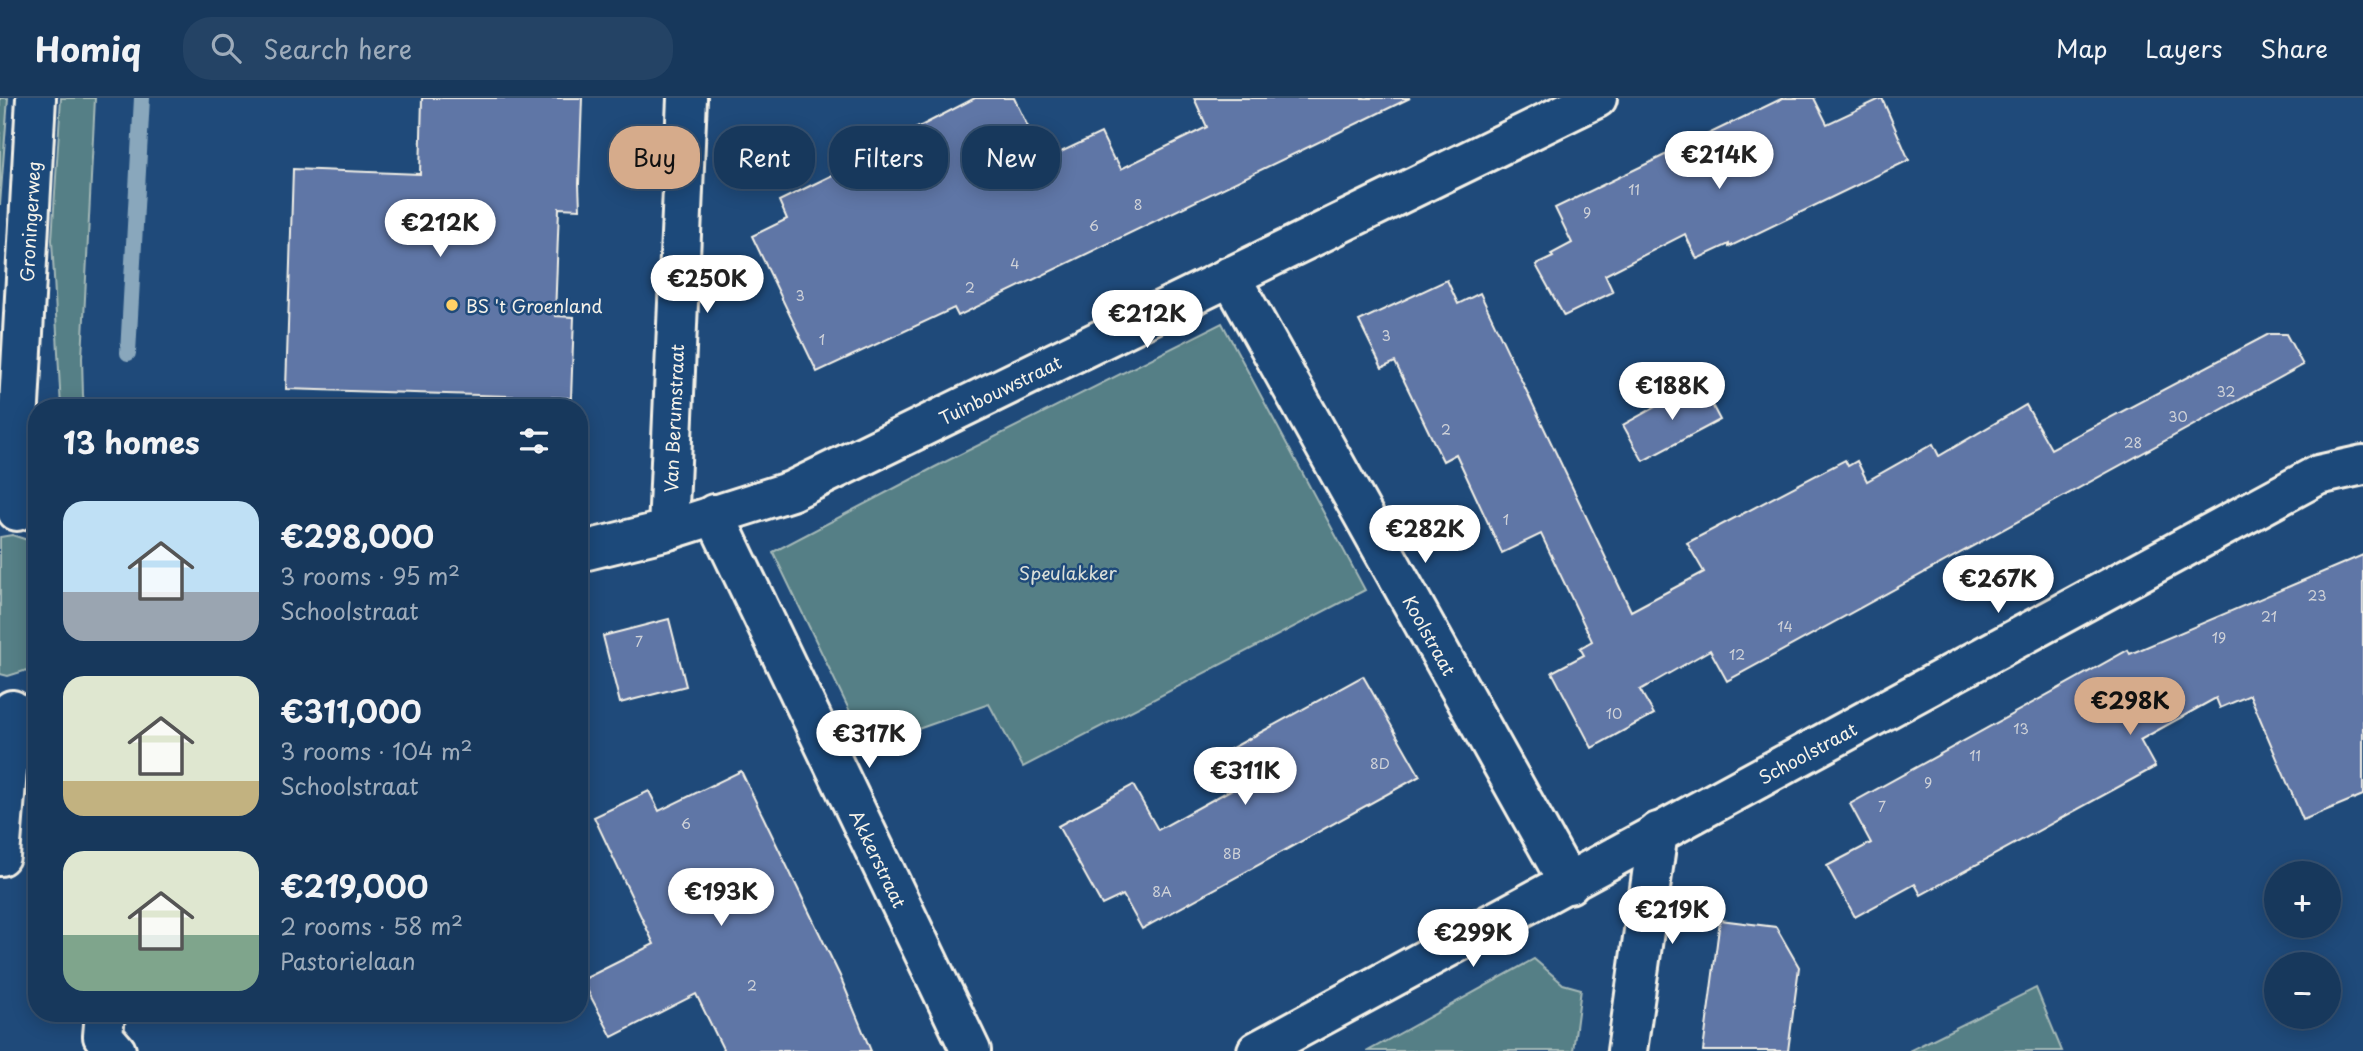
<!DOCTYPE html>
<html lang="en">
<head>
<meta charset="utf-8">
<style>
  body { margin:0; font-family:"Playpen Sans",sans-serif; background:#244365; color:#f1f3f6; height:100vh; display:flex; flex-direction:column; font-size:26px; white-space:nowrap }
  * { box-sizing:border-box; margin:0 }
  p { font-size:23px; color:#9eacbb }
  .icon { flex:none; width:38px; height:38px; fill:none; stroke:currentColor; stroke-width:2; stroke-linecap:round; stroke-linejoin:round }
  .map { position:relative; flex:1; overflow:hidden }
  .details { position:absolute; left:28px; top:301px; width:560px; height:623px; display:flex; flex-direction:column; background:#17385c; border-radius:28px; box-shadow:0 4px 18px #0003,0 0 0 2px #365272 }
  .details>* { flex:none }
  .hud { position:absolute; left:609px; top:28px; width:665px; height:63px; display:flex; gap:14px }
  .fabs { position:absolute; left:2264px; top:763px; display:grid; gap:14px }
  .fabs a { display:grid; place-items:center; width:77px; height:77px; border-radius:50%; background:#17385c; box-shadow:0 4px 18px #0003,0 0 0 2px #365272; font-size:35px }
  .price { position:absolute; translate:-50% -60px; padding:0 16px; border-radius:24px; background:#fff; color:#222; font-size:23px; line-height:46px; filter:drop-shadow(0 2px 4px #0008) }
  .price::after { content:''; position:absolute; left:50%; top:42px; width:21px; height:16px; margin-left:-10px; background:inherit; clip-path:polygon(0 0,100% 0,50% 100%) }
  .price.current { background:#d6ab8b; color:#111 }
  ul { padding:0; list-style:none }
  li { display:flex; align-items:center; gap:21px; height:175px; padding:0 35px }
  li span { display:grid; place-items:center; flex:none; width:196px; height:140px; border-radius:21px; color:#555 }
  li>.icon { margin-inline-start:auto }
  span .icon { width:84px; height:84px; fill:#fffc; stroke-width:1 }
  li b { font-size:30px }
  h2 { display:flex; justify-content:space-between; align-items:center; height:84px; padding:0 35px; font-size:30px }
  .pill { padding:0 24px; border-radius:28px; background:#17385c; box-shadow:0 4px 18px #0003,0 0 0 2px #365272; font-size:24px; line-height:63px }
  .pill.current { background:#d6ab8b; color:#111 }
  header { display:flex; align-items:center; gap:42px; box-sizing:border-box; height:98px; padding:0 35px; background:#17385c; border-bottom:2px solid #365272 }
  header strong { font-size:33px }
  nav { display:flex; gap:38px; margin-inline-start:auto; font-size:24px }
  .search { width:490px; height:63px; background:#244365; display:flex; align-items:center; gap:18px; box-sizing:border-box; padding:0 24px; border-radius:28px; color:#9eacbb; font-size:26px }
  .map>svg:first-child { display:block }
  .green { fill:#557f86; stroke:#a4b8b7; stroke-width:2 }
  .lines { fill:none; stroke-linecap:round; stroke-linejoin:round }
  .stream { stroke:#89a7bc; stroke-width:16 }
  .building { fill:#5f76a6; stroke:#f4f1e8; stroke-width:2 }
  .minor-casing { stroke:#f4f1e8; stroke-width:44 }
  .secondary-casing { stroke:#f4f1e8; stroke-width:44 }
  .minor { stroke:#1f4a7a; stroke-width:38 }
  .secondary { stroke:#1f4a7a; stroke-width:38 }
  .poi-dot { fill:#ffd166; stroke:#1f4a7a; stroke-width:2.5 }
  .labels { text-anchor:middle; dominant-baseline:central; stroke-width:5; stroke-linejoin:round; paint-order:stroke }
  .number-label { font-size:14px; fill:#cfd2d8 }
  .street-label { font-size:18px; fill:#f4f1e8; stroke:#1f4a7a }
  .poi-label { font-size:18px; fill:#f4f1e8; stroke:#1f4a7a; text-anchor:start }
  .park-label { font-size:18px; fill:#dce0d9; stroke:#1f4a7a }
</style>
</head>
<body>
<header>
<strong>Homiq</strong>
<div class="search"><svg class="icon" aria-label="search" viewBox="0 0 24 24"><circle cx="10" cy="10" r="6"/><path d="M15 15l6 6"/></svg>Search here</div>
<nav><a>Map</a><a>Layers</a><a>Share</a></nav>
</header>
<div class="map">
<svg width="2363" height="953" viewBox="0 0 2363 953">
  <rect width="100%" height="100%" fill="#1f4a7a"/>
  <filter id="ink" filterUnits="userSpaceOnUse"><feTurbulence type="fractalNoise" baseFrequency=".0143" numOctaves="2"/><feDisplacementMap in="SourceGraphic" scale="14" xChannelSelector="R" yChannelSelector="G"/><feConvolveMatrix kernelMatrix="1 2 1 2 8 2 1 2 1" color-interpolation-filters="sRGB"/></filter>
  <g filter="url(#ink)">
    <g class="green">
      <path d="M0,0H8L0,107Z"/>
      <path d="M61,0H95L82,260L83,297L85,310H61L52,142Z"/>
      <path d="M1222,225L1365,492L1023,669L989,606L867,649L773,454L935,369Z"/>
      <path d="M12,437L37,445V569L8,578L0,576V439Z"/>
      <path d="M1534,861L1563,886L1581,891L1573,953H1368Z"/>
      <path d="M2036,890L2062,953H1909Z"/>
    </g>
    <g class="lines">
      <path class="stream" d="M128,255L142,0"/>
    </g>
    <g class="building">
      <path d="M422,0H582L579,86L580,111L559,110L555,218L574,219L571,300L286,291L293,71L420,76Z"/>
      <path d="M975,0H1014L1044,62L1101,35L1114,62L1116,61L1121,71L1207,29L1194,0H1410L958,218L954,210L817,274L752,138L787,121L779,103L849,69L847,66Z"/>
      <path d="M1783,0H1814L1827,26L1882,0L1909,62L1729,149V146L1697,161L1685,136L1605,177L1613,194L1564,218L1536,167L1553,159L1551,156L1572,145L1555,110Z"/>
      <path d="M1447,182L1458,206L1480,195L1631,513L1704,474L1687,445L1845,362L1848,368L1857,363L1867,383L1933,346L1939,358L2026,307L2051,351L2269,236H2286L2303,267L1727,583L1710,552L1640,592L1654,616L1592,650L1552,574L1584,557L1580,550L1592,543L1541,436L1502,455L1456,356L1443,363L1395,264L1382,270L1359,223Z"/>
      <path d="M1700,284L1720,322L1643,363L1623,327Z"/>
      <path d="M2363,457V697L2303,722L2250,597L2220,610L2216,600L2140,642L2155,669L1921,797L1915,786L1855,819L1827,768L1871,745L1850,706L2128,552L2130,556Z"/>
      <path d="M669,521L686,588L620,605L603,538Z"/>
      <path d="M1363,578L1420,678L1142,831L1123,797L1102,807L1058,728L1133,687L1158,732L1234,690L1216,659Z"/>
      <path d="M741,673L840,878L871,953H724L696,896L612,939L582,882L654,846L594,719L649,693L659,713Z"/>
      <path d="M1720,822L1776,829L1799,869L1788,953H1703Z"/>
    </g>
    <g class="lines">
      <defs>
        <g id="minor">
          <path id="s1" d="M1230,178L1569,786"/>
          <path id="s2" d="M714,416L971,953"/>
          <path id="s3" d="M668,432L687,0"/>
          <path id="s4" d="M579,454L668,432L791,393L1597,0"/>
          <path d="M105,915L103,938L116,953"/>
          <path id="s5" d="M1257,953L2318,377L2363,367"/>
          <path d="M1627,953L1658,734"/>
        </g>
        <g id="secondary">
          <path id="s6" d="M17,413V343L36,0"/>
          <path d="M0,758L12,612"/>
        </g>
      </defs>
      <use href="#minor" class="minor-casing"/>
      <use href="#secondary" class="secondary-casing"/>
      <use href="#minor" class="minor"/>
      <use href="#secondary" class="secondary"/>
    </g>
  </g>
  <circle class="poi-dot" cx="452" cy="207" r="7"/>
  <g class="labels">
    <g class="number-label">
      <text x="1634" y="91">11</text>
      <text x="1138" y="106">8</text>
      <text x="1587" y="114">9</text>
      <text x="1094" y="127">6</text>
      <text x="1015" y="165">4</text>
      <text x="970" y="189">2</text>
      <text x="800" y="197">3</text>
      <text x="1386" y="237">3</text>
      <text x="822" y="241">1</text>
      <text x="2226" y="293">32</text>
      <text x="2178" y="318">30</text>
      <text x="1446" y="331">2</text>
      <text x="2133" y="344">28</text>
      <text x="1506" y="421">1</text>
      <text x="2317" y="497">23</text>
      <text x="2269" y="518">21</text>
      <text x="1785" y="528">14</text>
      <text x="2219" y="539">19</text>
      <text x="639" y="543">7</text>
      <text x="1737" y="556">12</text>
      <text x="1614" y="615">10</text>
      <text x="2021" y="630">13</text>
      <text x="1975" y="657">11</text>
      <text x="1380" y="665">8D</text>
      <text x="1928" y="684">9</text>
      <text x="1882" y="708">7</text>
      <text x="686" y="725">6</text>
      <text x="1232" y="755">8B</text>
      <text x="1162" y="793">8A</text>
      <text x="752" y="887">2</text>
    </g>
    <g class="street-label">
      <text stroke="none"><textPath href="#s6" startOffset="290">Groningerweg</textPath></text>
      <text stroke="none"><textPath href="#s4" startOffset="453">Tuinbouwstraat</textPath></text>
      <text stroke="none"><textPath href="#s3" startOffset="112">Van Berumstraat</textPath></text>
      <text stroke="none"><textPath href="#s1" startOffset="411">Koolstraat</textPath></text>
      <text stroke="none"><textPath href="#s5" startOffset="626">Schoolstraat</textPath></text>
      <text stroke="none"><textPath href="#s2" startOffset="382">Akkerstraat</textPath></text>
    </g>
    <g class="poi-label">
      <text x="466" y="207">BS 't Groenland</text>
    </g>
    <g class="park-label">
      <text x="1068" y="474">Speulakker</text>
    </g>
  </g>
</svg>
<div class="fabs">
<a>+</a>
<a>−</a>
</div>
<b class="price" style="left:1719px;top:93px">€214K</b>
<b class="price" style="left:440px;top:161px">€212K</b>
<b class="price" style="left:707px;top:217px">€250K</b>
<b class="price" style="left:1147px;top:252px">€212K</b>
<b class="price" style="left:1672px;top:324px">€188K</b>
<b class="price" style="left:1425px;top:467px">€282K</b>
<b class="price" style="left:1998px;top:517px">€267K</b>
<b class="price current" style="left:2130px;top:639px">€298K</b>
<b class="price" style="left:869px;top:672px">€317K</b>
<b class="price" style="left:1245px;top:709px">€311K</b>
<b class="price" style="left:721px;top:830px">€193K</b>
<b class="price" style="left:1672px;top:848px">€219K</b>
<b class="price" style="left:1473px;top:871px">€299K</b>
<div class="hud">
<a class="pill current">Buy</a>
<a class="pill">Rent</a>
<a class="pill">Filters</a>
<a class="pill">New</a>
</div>
<section class="details">
<h2>13 homes<svg class="icon" aria-label="filters" viewBox="0 0 24 24"><path d="M4 7h16M4 17h16"/><circle cx="9" cy="7" r="2"/><circle cx="15" cy="17" r="2"/></svg></h2>
<ul>
<li><span style="background:linear-gradient(#bfe0f5 65%,#9aa5b1 0)"><svg class="icon" aria-label="home" viewBox="0 0 24 24"><path d="M3 11l9-7 9 7M6 9v11h12V9"/></svg></span><div><b>€298,000</b><p>3 rooms · 95 m²</p><p>Schoolstraat</p></div></li>
<li><span style="background:linear-gradient(#dfe7d0 75%,#c2b280 0)"><svg class="icon" aria-label="home" viewBox="0 0 24 24"><path d="M3 11l9-7 9 7M6 9v11h12V9"/></svg></span><div><b>€311,000</b><p>3 rooms · 104 m²</p><p>Schoolstraat</p></div></li>
<li><span style="background:linear-gradient(#dfe7d0 60%,#7fa58c 0)"><svg class="icon" aria-label="home" viewBox="0 0 24 24"><path d="M3 11l9-7 9 7M6 9v11h12V9"/></svg></span><div><b>€219,000</b><p>2 rooms · 58 m²</p><p>Pastorielaan</p></div></li>
</ul>
</section>
</div>
</body>
</html>
